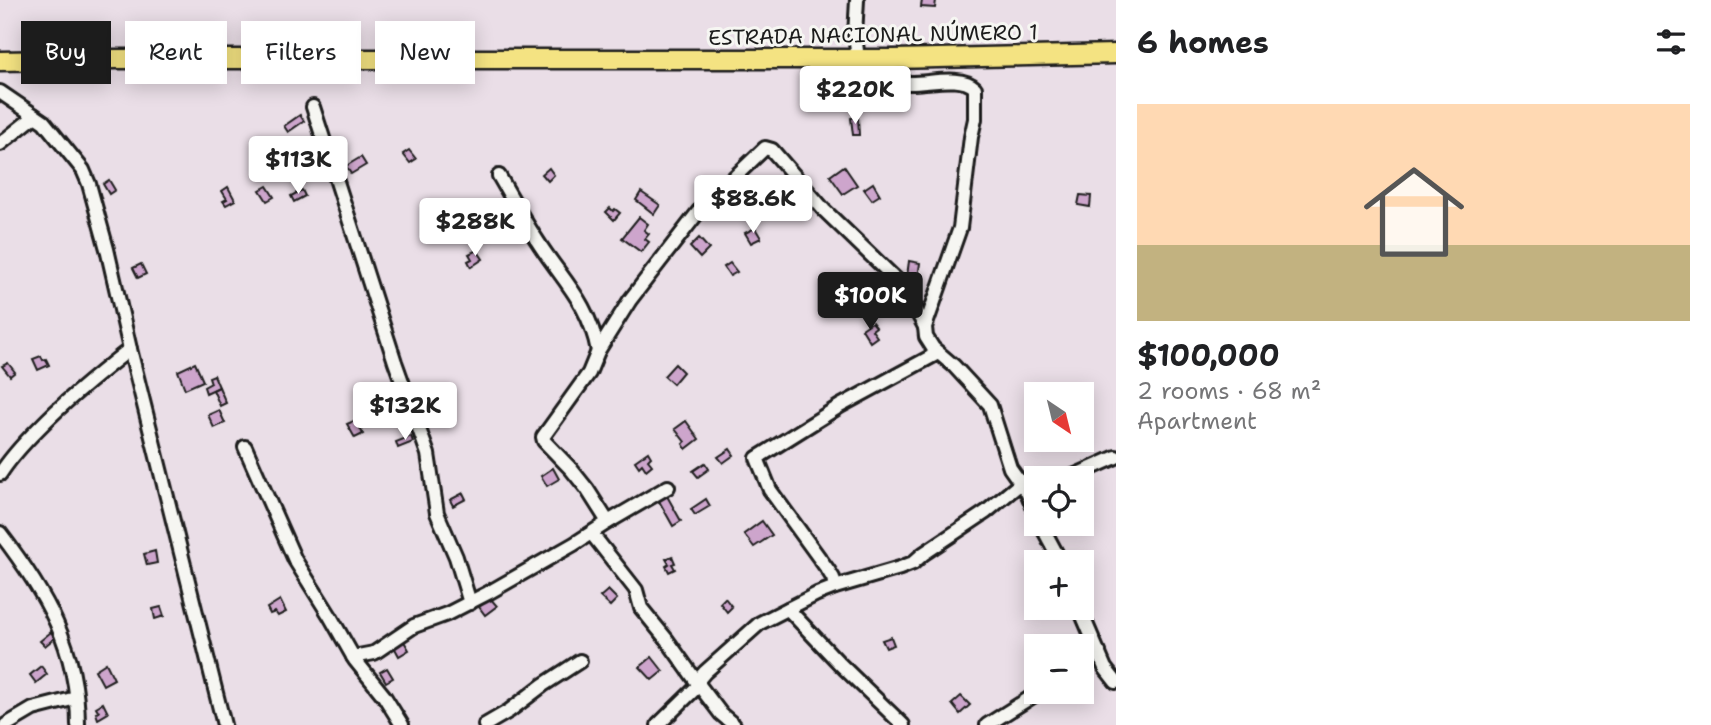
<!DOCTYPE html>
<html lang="en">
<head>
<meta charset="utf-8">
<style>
  body { margin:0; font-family:"Shantell Sans",sans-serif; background:#f6f6f6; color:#202124; height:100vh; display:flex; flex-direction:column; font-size:26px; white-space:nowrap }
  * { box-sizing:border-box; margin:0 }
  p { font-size:23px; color:#757577 }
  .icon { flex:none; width:38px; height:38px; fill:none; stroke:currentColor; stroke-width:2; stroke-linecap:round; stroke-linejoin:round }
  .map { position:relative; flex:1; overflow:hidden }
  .details { display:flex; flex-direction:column; background:#fff; width:595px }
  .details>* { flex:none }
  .guide { position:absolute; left:21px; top:21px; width:665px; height:63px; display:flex; gap:14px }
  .needle { width:46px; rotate:145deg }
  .buttons { position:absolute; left:1024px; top:382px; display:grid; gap:14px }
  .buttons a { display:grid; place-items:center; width:70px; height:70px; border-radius:0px; background:#fff; box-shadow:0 4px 18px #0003; font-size:35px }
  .price { position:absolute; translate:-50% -60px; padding:0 16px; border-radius:7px; background:#fff; color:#222; font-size:23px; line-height:46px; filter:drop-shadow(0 2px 4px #0008) }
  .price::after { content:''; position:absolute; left:50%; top:42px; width:21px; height:16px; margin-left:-10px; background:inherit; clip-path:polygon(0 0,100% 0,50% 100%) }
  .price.current { background:#1c1c1c; color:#fff }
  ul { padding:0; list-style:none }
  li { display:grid; align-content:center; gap:14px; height:371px; padding:0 21px }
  li span { display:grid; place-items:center; height:217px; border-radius:0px; color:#555 }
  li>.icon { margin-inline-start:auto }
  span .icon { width:126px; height:126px; fill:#fffc; stroke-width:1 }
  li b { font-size:30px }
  h2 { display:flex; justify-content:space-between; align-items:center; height:84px; padding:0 21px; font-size:30px }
  .chip { padding:0 24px; border-radius:0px; background:#fff; box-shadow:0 4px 18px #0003; font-size:24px; line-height:63px }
  .chip.current { background:#1c1c1c; color:#fff }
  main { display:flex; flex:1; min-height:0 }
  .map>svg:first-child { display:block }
  .building { fill:#cda5cc; stroke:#1c1c1c; stroke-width:2 }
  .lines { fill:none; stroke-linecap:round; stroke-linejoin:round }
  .minor-casing { stroke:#1c1c1c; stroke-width:18 }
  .highway-casing { stroke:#1c1c1c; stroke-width:23 }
  .minor { stroke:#f6f6f2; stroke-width:12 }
  .highway { stroke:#f4e382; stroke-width:18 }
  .labels { text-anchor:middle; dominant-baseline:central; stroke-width:6; stroke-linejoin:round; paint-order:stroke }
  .street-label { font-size:21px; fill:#1c1c1c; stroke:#f6f6f2 }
</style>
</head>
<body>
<main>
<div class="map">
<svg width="1116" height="725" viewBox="0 0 1116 725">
  <rect width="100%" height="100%" fill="#eadee7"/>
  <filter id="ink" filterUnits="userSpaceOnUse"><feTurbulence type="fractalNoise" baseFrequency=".0143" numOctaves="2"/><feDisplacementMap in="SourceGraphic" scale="14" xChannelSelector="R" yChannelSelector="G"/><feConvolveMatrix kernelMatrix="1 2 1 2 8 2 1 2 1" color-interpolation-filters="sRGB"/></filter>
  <g filter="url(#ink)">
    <g class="building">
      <path d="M922,0H936L935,8L921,7Z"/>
      <path d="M300,115L304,121L288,132L284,126Z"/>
      <path d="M858,117L859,135H853L851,118Z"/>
      <path d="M409,150L416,159L410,163L403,154Z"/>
      <path d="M361,157L366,165L351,174L346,166Z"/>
      <path d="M844,166L857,185L843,194L830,176Z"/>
      <path d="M549,168L554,175L548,181L542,174Z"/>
      <path d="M109,180L115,190L109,194L103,184Z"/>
      <path d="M873,183L880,195L872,200L864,189Z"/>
      <path d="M267,186L274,197L267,201L260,190Z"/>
      <path d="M228,187L235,200L226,205L223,201L227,199L222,191Z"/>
      <path d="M789,187L803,204L798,208L784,192Z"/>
      <path d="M302,190L305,196L294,202L291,196Z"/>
      <path d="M641,192L660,205L654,214L636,200Z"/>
      <path d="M1080,195L1091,196L1090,207L1078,205Z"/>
      <path d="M610,208L613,211L615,209L620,213L614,220L606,212Z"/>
      <path d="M639,217L648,224L644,230L649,234L645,239L649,242L641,252L622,238Z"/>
      <path d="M493,218L497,223L478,235L475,230Z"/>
      <path d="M755,228L761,238L751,243L745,233Z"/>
      <path d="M699,238L709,249L700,258L690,247Z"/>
      <path d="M477,250L483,259L471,267L468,261L472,259L469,254Z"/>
      <path d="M909,261L920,263L918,278L907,276Z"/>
      <path d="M730,263L737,272L730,276L724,267Z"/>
      <path d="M141,264L146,274L138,278L133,268Z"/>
      <path d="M872,322L876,327L872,330L877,337L870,342L862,329Z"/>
      <path d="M41,356L43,360L46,359L49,365L38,370L33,359Z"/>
      <path d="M8,363L15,372L10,376L2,366Z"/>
      <path d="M195,363L203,381L185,389L178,371Z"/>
      <path d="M675,364L683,372L673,384L664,376Z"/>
      <path d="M214,375L219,387L206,393L204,387L211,383L209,377Z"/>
      <path d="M219,387L226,403L220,406L213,390Z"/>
      <path d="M219,410L225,423L214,428L208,415Z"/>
      <path d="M356,420L363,434L355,438L347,424Z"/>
      <path d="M686,421L699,439L686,449L683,444L685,442L675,429Z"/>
      <path d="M411,436L413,442L398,448L396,442Z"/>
      <path d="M730,449L734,455L723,463L718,457Z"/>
      <path d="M648,452L651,457L648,460L652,465L646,470L642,464L639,467L635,461Z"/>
      <path d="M705,463L709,469L698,477L693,471Z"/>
      <path d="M553,468L559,479L547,486L541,476Z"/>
      <path d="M463,493L466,499L453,506L450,500Z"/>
      <path d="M667,496L681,521L673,526L659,501Z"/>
      <path d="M706,499L710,506L695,515L691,509Z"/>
      <path d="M762,521L772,535L754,547L744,534Z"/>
      <path d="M155,551L157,563L147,565L144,554Z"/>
      <path d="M672,556L675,563L672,564L675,569L669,572L666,566L669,564L666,559Z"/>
      <path d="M608,590L617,599L610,606L600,597Z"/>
      <path d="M490,598L497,606L485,615L479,607Z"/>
      <path d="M725,598L732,607L727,612L720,603Z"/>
      <path d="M280,600L286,612L278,616L275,612L270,614L267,608Z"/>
      <path d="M161,607L164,616L155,619L153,609Z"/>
      <path d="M51,632L56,637L45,646L40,641Z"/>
      <path d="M891,637L894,645L886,648L882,640Z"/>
      <path d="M402,638L409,650L399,656L392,643Z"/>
      <path d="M652,657L663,671L652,680L640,667Z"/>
      <path d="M106,663L114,679L103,685L95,670Z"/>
      <path d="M41,666L47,674L36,683L30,675Z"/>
      <path d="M387,668L393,678L386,682L380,672Z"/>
      <path d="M961,696L970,705L960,714L952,704Z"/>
      <path d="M103,703L108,713L98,719L96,713L99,712L96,707Z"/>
    </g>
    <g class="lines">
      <defs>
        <g id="minor">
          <path d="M857,0L855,35L858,59L869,79C881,83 896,83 908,83C927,84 961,74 975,88V119L971,137L960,228L925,327L926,337L933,348L954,366L990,405L1010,468L1027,492L1036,514"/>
          <path d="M0,92L44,122L83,170L89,184L107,249L130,349L224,725"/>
          <path d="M313,107L395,362L428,454L437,513L456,557L470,603"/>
          <path d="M0,144L35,116"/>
          <path d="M499,176C512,198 524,221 538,242C563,281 589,303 598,351"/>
          <path d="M245,447L295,560L330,616L355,660L384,696L402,725"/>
          <path d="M0,474C11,457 25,442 39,428C67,399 98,374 130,349"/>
          <path d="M1069,478L1116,457"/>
          <path d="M608,522L587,489L571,469L544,441L543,437L589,373L598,351L630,300L699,211L765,148L772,150L824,210L904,287L925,327"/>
          <path d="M1040,523L1061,562"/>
          <path d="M0,533C46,593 78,648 78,725"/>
          <path d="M592,534L636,590L641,608L667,640L699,685L721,714L734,725"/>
          <path d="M835,587L833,578L828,570L770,490L757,458L840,406L938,353"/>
          <path d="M1079,607L1105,668L1116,682"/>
          <path d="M788,609L840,664L903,725"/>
          <path d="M353,657L374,653L414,626L447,614L488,593L574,544L608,522L668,487"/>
          <path d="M1082,664L1099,652"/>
          <path d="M6,725L33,709L76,698"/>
          <path d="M485,725L509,711L543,685L580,661"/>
          <path d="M658,725L699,685V679L705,672L760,623L817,594L835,587L900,568L913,563L923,554L986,512L1021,483"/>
          <path d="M987,725L1041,691"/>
        </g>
        <path id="highway" d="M0,61L116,59H894L1116,54"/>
      </defs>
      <use href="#minor" class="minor-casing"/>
      <use href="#highway" class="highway-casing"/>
      <use href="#minor" class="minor"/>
      <use href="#highway" class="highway"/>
    </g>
  </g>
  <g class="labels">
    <g class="street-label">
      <text transform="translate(873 35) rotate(-1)">ESTRADA NACIONAL NÚMERO 1</text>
    </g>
  </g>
</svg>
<div class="buttons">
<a><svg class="needle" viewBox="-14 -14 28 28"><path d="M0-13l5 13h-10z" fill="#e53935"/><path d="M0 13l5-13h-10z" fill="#757577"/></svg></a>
<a><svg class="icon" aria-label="locate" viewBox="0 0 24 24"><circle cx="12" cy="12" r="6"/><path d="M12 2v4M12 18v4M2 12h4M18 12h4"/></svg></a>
<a>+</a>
<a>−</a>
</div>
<b class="price" style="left:855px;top:126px">$220K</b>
<b class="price" style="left:298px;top:196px">$113K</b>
<b class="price" style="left:753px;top:235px">$88.6K</b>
<b class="price" style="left:475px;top:258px">$288K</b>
<b class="price current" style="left:870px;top:332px">$100K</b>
<b class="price" style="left:405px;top:442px">$132K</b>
<div class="guide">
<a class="chip current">Buy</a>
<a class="chip">Rent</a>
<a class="chip">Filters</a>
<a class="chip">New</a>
</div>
</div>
<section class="details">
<h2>6 homes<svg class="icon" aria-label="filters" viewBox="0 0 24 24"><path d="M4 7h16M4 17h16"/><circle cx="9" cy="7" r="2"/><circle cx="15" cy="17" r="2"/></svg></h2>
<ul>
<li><span style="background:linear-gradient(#ffd9b3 65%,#c2b280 0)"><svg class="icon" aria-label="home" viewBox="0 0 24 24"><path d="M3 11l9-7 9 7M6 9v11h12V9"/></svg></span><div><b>$100,000</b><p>2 rooms · 68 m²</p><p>Apartment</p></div></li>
</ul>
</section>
</main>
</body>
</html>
